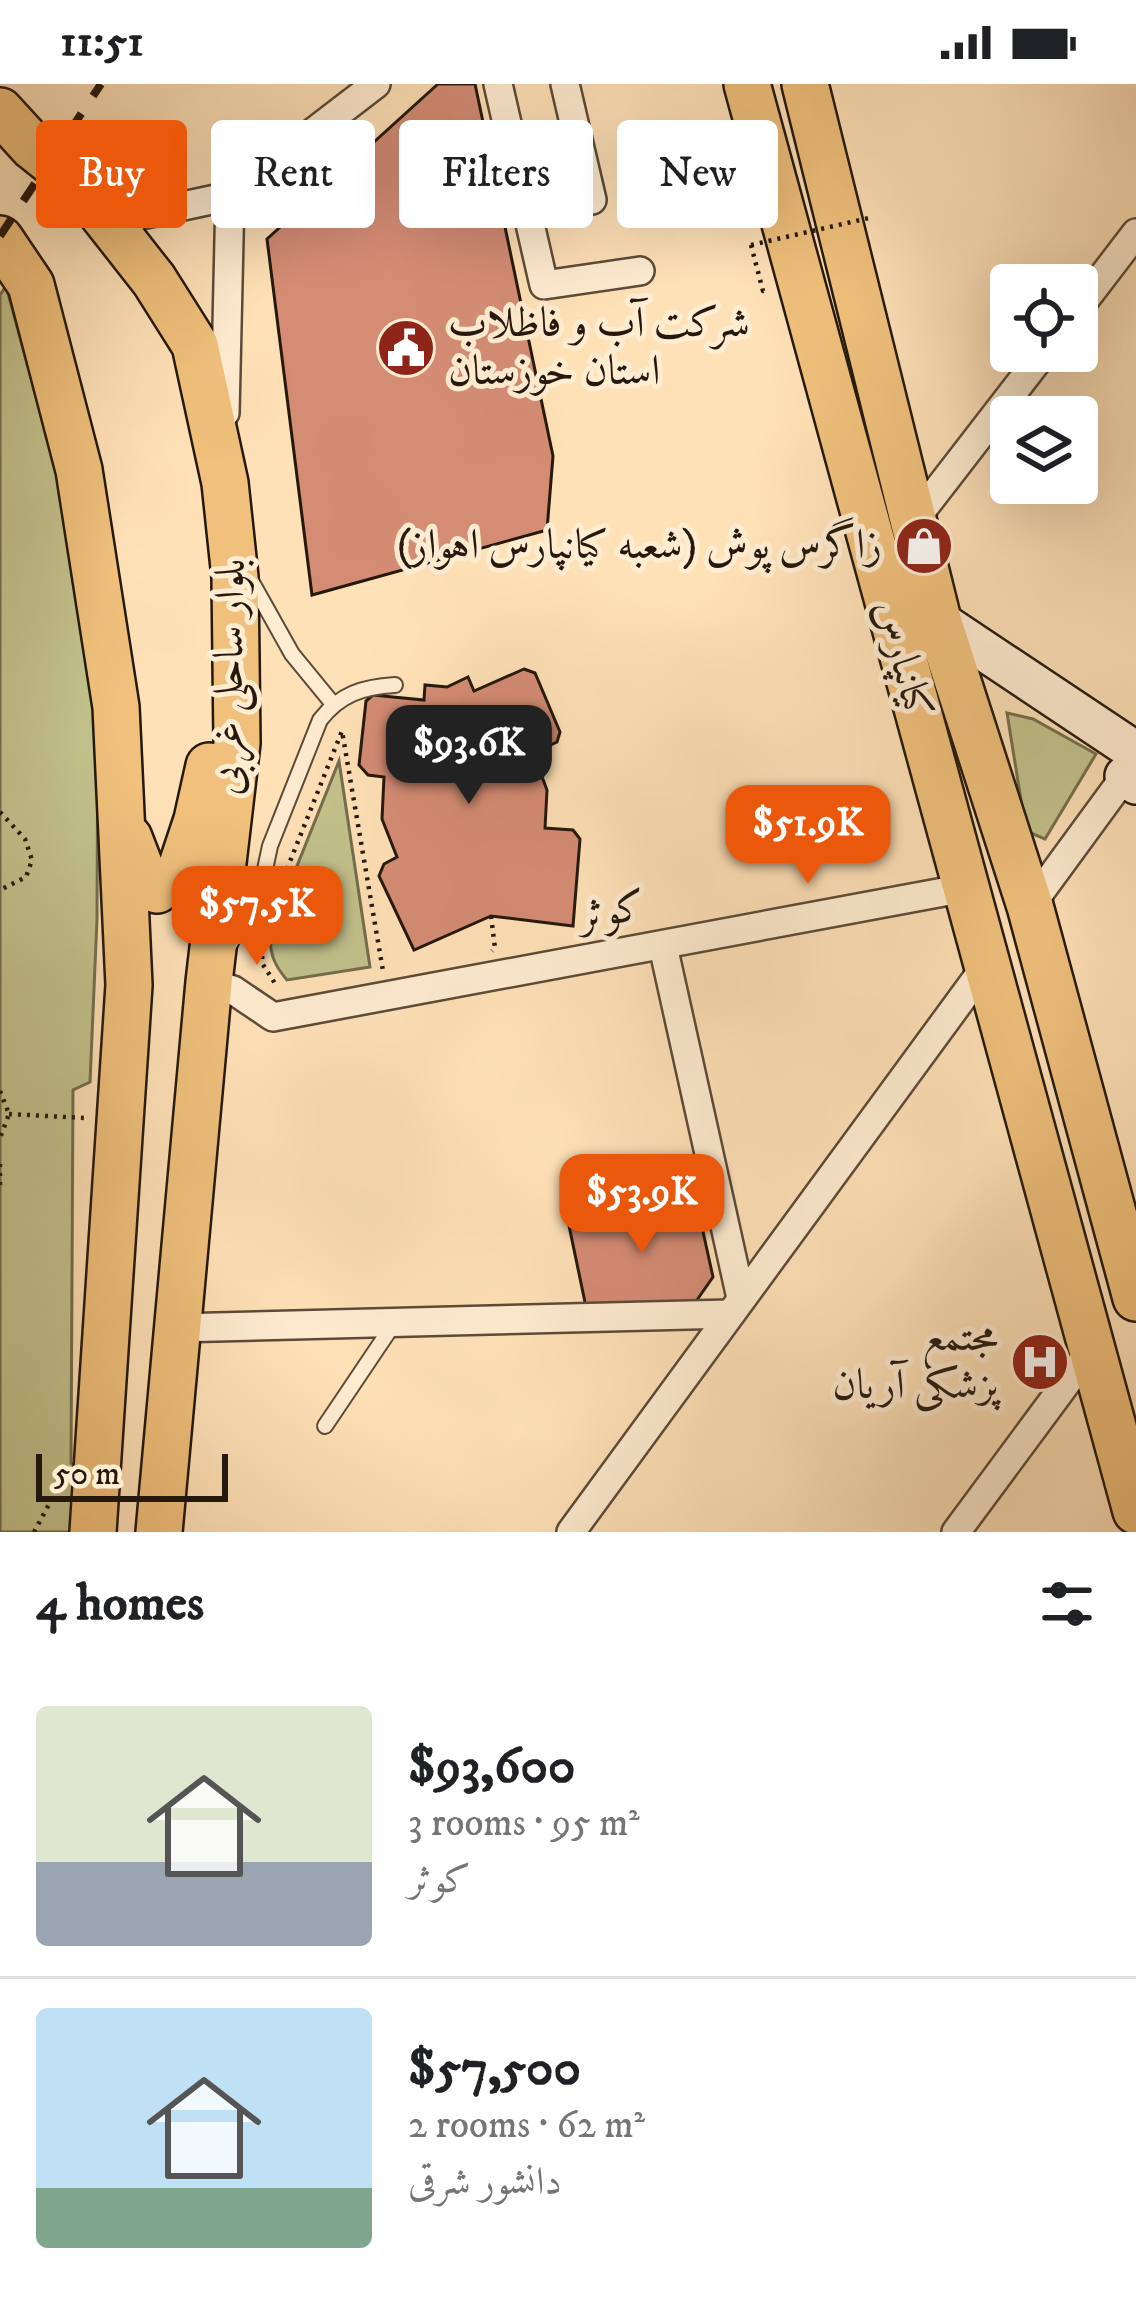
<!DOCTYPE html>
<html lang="en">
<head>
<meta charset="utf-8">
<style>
  body { margin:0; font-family:"IM FELL DW Pica",Amiri,serif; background:#f2f2f2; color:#202124; height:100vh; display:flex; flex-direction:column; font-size:45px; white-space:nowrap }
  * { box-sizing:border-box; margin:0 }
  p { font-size:39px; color:#757577 }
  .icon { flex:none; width:66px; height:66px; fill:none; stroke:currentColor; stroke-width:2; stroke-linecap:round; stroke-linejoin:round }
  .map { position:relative; height:1448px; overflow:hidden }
  .panel { display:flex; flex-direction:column; background:#fff; flex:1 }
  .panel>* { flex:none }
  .top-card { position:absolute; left:36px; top:36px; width:1065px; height:108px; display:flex; gap:24px }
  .buttons { position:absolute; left:990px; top:180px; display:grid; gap:24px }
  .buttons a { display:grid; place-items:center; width:108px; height:108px; border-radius:12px; background:#fff; box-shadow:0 12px 48px #0002; font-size:60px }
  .scale { position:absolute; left:36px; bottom:30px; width:192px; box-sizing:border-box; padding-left:12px; border:6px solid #25180d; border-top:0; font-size:33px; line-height:42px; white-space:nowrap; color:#25180d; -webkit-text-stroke:9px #ffecd1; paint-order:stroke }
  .price { position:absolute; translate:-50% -102px; padding:0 27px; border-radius:24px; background:#ea580c; color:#fff; font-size:39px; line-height:78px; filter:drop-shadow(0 3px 6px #0008) }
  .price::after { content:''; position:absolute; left:50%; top:72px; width:36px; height:27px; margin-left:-18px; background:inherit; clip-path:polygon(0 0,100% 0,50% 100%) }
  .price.current { background:#222; color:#fff }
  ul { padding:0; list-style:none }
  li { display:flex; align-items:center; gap:36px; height:300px; padding:0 36px }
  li+li { border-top:3px solid #e0e0e0 }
  li span { display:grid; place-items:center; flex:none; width:336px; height:240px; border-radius:12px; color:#555 }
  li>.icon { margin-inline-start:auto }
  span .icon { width:144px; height:144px; fill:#fffc; stroke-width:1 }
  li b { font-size:51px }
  h2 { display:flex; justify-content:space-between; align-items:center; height:144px; padding:0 36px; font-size:51px }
  .pill { padding:0 42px; border-radius:12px; background:#fff; box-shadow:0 12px 48px #0002; font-size:42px; line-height:108px }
  .pill.current { background:#ea580c; color:#fff }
  .status { display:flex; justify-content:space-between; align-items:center; height:84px; padding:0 60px; background:#fff; direction:ltr }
  .status svg { height:33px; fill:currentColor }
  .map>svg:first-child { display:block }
  .green { fill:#c3c28d; stroke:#746d4d; stroke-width:3 }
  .building { fill:#d48c75; stroke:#25180d; stroke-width:3 }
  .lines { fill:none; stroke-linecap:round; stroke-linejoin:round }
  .lane-casing { stroke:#5c4a38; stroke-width:18 }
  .street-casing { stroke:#5c4a38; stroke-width:32 }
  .secondary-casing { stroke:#25180d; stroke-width:44 }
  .primary-casing { stroke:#25180d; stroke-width:50 }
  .path { stroke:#25180d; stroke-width:4.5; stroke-dasharray:3 6; stroke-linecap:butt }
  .lane { stroke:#ffecd1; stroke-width:14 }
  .street { stroke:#ffecd1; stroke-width:27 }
  .secondary { stroke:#ffecd1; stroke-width:39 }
  .primary { stroke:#f0c07c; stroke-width:45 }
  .rail { stroke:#25180d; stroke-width:8; stroke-dasharray:21 21; stroke-linecap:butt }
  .path-bridge { stroke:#25180d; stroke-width:4.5; stroke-dasharray:3 6; stroke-linecap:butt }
  .labels { text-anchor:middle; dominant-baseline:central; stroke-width:10; stroke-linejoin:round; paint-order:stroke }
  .poi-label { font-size:42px; fill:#25180d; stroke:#ffecd1; text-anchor:end }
  .street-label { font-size:42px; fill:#25180d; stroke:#ffecd1 }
</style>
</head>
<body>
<div class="status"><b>11:51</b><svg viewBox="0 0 49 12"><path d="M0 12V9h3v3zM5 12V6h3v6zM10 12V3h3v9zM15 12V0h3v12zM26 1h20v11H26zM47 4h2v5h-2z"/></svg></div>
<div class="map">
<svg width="1136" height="1448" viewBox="0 0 1136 1448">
  <rect width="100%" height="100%" fill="#ffe1b8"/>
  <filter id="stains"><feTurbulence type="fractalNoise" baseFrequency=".00167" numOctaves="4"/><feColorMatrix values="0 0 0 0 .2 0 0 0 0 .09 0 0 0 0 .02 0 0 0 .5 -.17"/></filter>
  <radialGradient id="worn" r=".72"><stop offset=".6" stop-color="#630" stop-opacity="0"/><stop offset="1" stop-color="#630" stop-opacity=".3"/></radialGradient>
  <g class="green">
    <path d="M6,202L55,383L98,600L97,835L90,998L73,1006L71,1379L89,1397L84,1448H0V211Z"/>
    <path d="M1007,629L1033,635L1096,670L1045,755L1026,747Z"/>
    <path d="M339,677L370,883L287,896C274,881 268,867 271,847Z"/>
  </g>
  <g class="building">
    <path d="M438,0H475L553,372L547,446L312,511L267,155Z"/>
    <path d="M524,585L535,589L560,648L557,658L533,669L547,706L545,744L573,746L580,755L573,842L491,832L414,866L379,792L384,780L397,773L382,735L384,693L368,691L359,681L366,617L373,611L424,616L425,601L447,603L468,593L474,607Z"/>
    <path d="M696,1116L713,1193L692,1223H586L567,1132Z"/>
  </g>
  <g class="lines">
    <defs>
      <g id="lane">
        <path d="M250,495L292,570L333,620"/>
        <path d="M229,862L261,804L270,762L320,636C340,610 363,603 395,601"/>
        <path d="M325,1342L395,1238"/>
      </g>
      <g id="street">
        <path d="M498,0L544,201L640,187"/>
        <path d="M529,132L592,116L565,0"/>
        <path d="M108,138L230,112L376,0"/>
        <path d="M1077,226L1136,149"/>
        <path d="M225,329L230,112"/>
        <path d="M912,439L1045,267"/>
        <path d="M1030,822L1134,680"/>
        <path d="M663,862L741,1214"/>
        <path d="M209,898L233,906L273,933L965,804"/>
        <path d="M176,1244L730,1230"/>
        <path d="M571,1448L988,879"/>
        <path d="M956,1448L1093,1263"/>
      </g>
      <g id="secondary">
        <path d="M938,536L1136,668"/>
        <path d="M1125,692L1136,700"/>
      </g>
      <g id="primary">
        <path d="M747,0L1136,1427"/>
        <path d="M805,0L938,536L1030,822L1136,1214"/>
        <path d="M0,27L33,63L77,98L154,196L195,261L225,399L235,493L237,659L209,898L159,1448"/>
        <path d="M0,155L31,201L79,386L116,623L129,901L93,1448"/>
        <path d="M129,754L144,793L157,806L179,790L197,736L209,682"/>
      </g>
    </defs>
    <use href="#lane" class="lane-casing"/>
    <use href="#street" class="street-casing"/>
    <use href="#secondary" class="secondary-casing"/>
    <use href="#primary" class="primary-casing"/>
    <g class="path">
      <path d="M751,161L763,207L766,206"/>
      <path d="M0,728L25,755L32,776L26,793L0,806"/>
      <path d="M287,785L342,647L383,887"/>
      <path d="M491,832L495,864L492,867"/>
      <path d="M263,845L262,879L276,901"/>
      <path d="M0,1007L9,1030L0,1054"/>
      <path d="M9,1030L84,1034"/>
      <path d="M0,1080V1107"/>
      <path d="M34,1448L60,1400"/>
    </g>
    <use href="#lane" class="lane"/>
    <use href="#street" class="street"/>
    <use href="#secondary" class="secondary"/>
    <use href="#primary" class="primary"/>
    <path class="rail" d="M0,152L101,0"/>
    <path class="path-bridge" d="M751,161L869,134"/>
  </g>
  <defs>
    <symbol id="civic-disc" viewBox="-11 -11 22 22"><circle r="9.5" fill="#8f2418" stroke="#ffecd1"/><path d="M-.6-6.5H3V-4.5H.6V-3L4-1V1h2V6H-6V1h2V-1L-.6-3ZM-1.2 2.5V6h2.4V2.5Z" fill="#fff"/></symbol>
    <symbol id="shop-disc" viewBox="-11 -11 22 22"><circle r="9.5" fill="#8f2418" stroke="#ffecd1"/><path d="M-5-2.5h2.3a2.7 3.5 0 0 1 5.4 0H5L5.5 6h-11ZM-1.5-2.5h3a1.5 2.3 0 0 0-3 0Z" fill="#fff"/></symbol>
    <symbol id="hospital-disc" viewBox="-11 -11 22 22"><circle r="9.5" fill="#8f2418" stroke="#ffecd1"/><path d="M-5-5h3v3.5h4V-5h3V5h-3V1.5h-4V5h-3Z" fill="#fff"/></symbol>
  </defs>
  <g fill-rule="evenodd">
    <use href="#civic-disc" x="373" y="231" width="66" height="66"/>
    <use href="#shop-disc" x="891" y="429" width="66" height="66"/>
    <use href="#hospital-disc" x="1007" y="1245" width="66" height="66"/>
  </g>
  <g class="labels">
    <g class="poi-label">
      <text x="448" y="240" text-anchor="start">شرکت آب و فاظلاب<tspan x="448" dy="48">استان خوزستان</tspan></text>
      <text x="882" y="462">زاگرس پوش (شعبه کیانپارس اهواز)</text>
      <text x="998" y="1254">مجتمع<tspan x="998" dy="48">پزشکی آریان</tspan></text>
    </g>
    <g class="street-label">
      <text transform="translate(903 575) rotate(75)">کیانپارس</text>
      <text transform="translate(230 593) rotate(-89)">بلوار ساحلی غربی</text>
      <text transform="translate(612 828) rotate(-10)">کوثر</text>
    </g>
  </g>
  <rect width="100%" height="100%" filter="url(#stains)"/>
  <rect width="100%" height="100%" fill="url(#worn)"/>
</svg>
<div class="buttons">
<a><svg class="icon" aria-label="locate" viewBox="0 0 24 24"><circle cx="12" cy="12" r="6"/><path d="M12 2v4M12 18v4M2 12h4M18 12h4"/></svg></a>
<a><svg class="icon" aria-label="layers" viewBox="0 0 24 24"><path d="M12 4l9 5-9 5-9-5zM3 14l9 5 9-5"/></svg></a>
</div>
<div class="scale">50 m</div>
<b class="price current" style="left:469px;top:723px">$93.6K</b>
<b class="price" style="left:808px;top:803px">$51.9K</b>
<b class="price" style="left:257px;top:884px">$57.5K</b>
<b class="price" style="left:642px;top:1172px">$53.9K</b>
<div class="top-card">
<a class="pill current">Buy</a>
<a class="pill">Rent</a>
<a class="pill">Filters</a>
<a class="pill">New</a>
</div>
</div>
<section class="panel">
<h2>4 homes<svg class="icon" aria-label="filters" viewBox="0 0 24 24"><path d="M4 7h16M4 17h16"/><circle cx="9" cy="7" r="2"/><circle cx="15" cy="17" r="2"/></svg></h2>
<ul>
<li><span style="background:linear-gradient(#dfe7d0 65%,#9aa5b1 0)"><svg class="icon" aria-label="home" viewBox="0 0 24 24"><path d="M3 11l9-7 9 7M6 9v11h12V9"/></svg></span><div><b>$93,600</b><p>3 rooms · 95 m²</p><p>کوثر</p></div></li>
<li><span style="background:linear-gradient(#bfe0f5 75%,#7fa58c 0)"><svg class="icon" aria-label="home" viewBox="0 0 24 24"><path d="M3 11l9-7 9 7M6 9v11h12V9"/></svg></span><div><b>$57,500</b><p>2 rooms · 62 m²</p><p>دانشور شرقی</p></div></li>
</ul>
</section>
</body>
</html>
